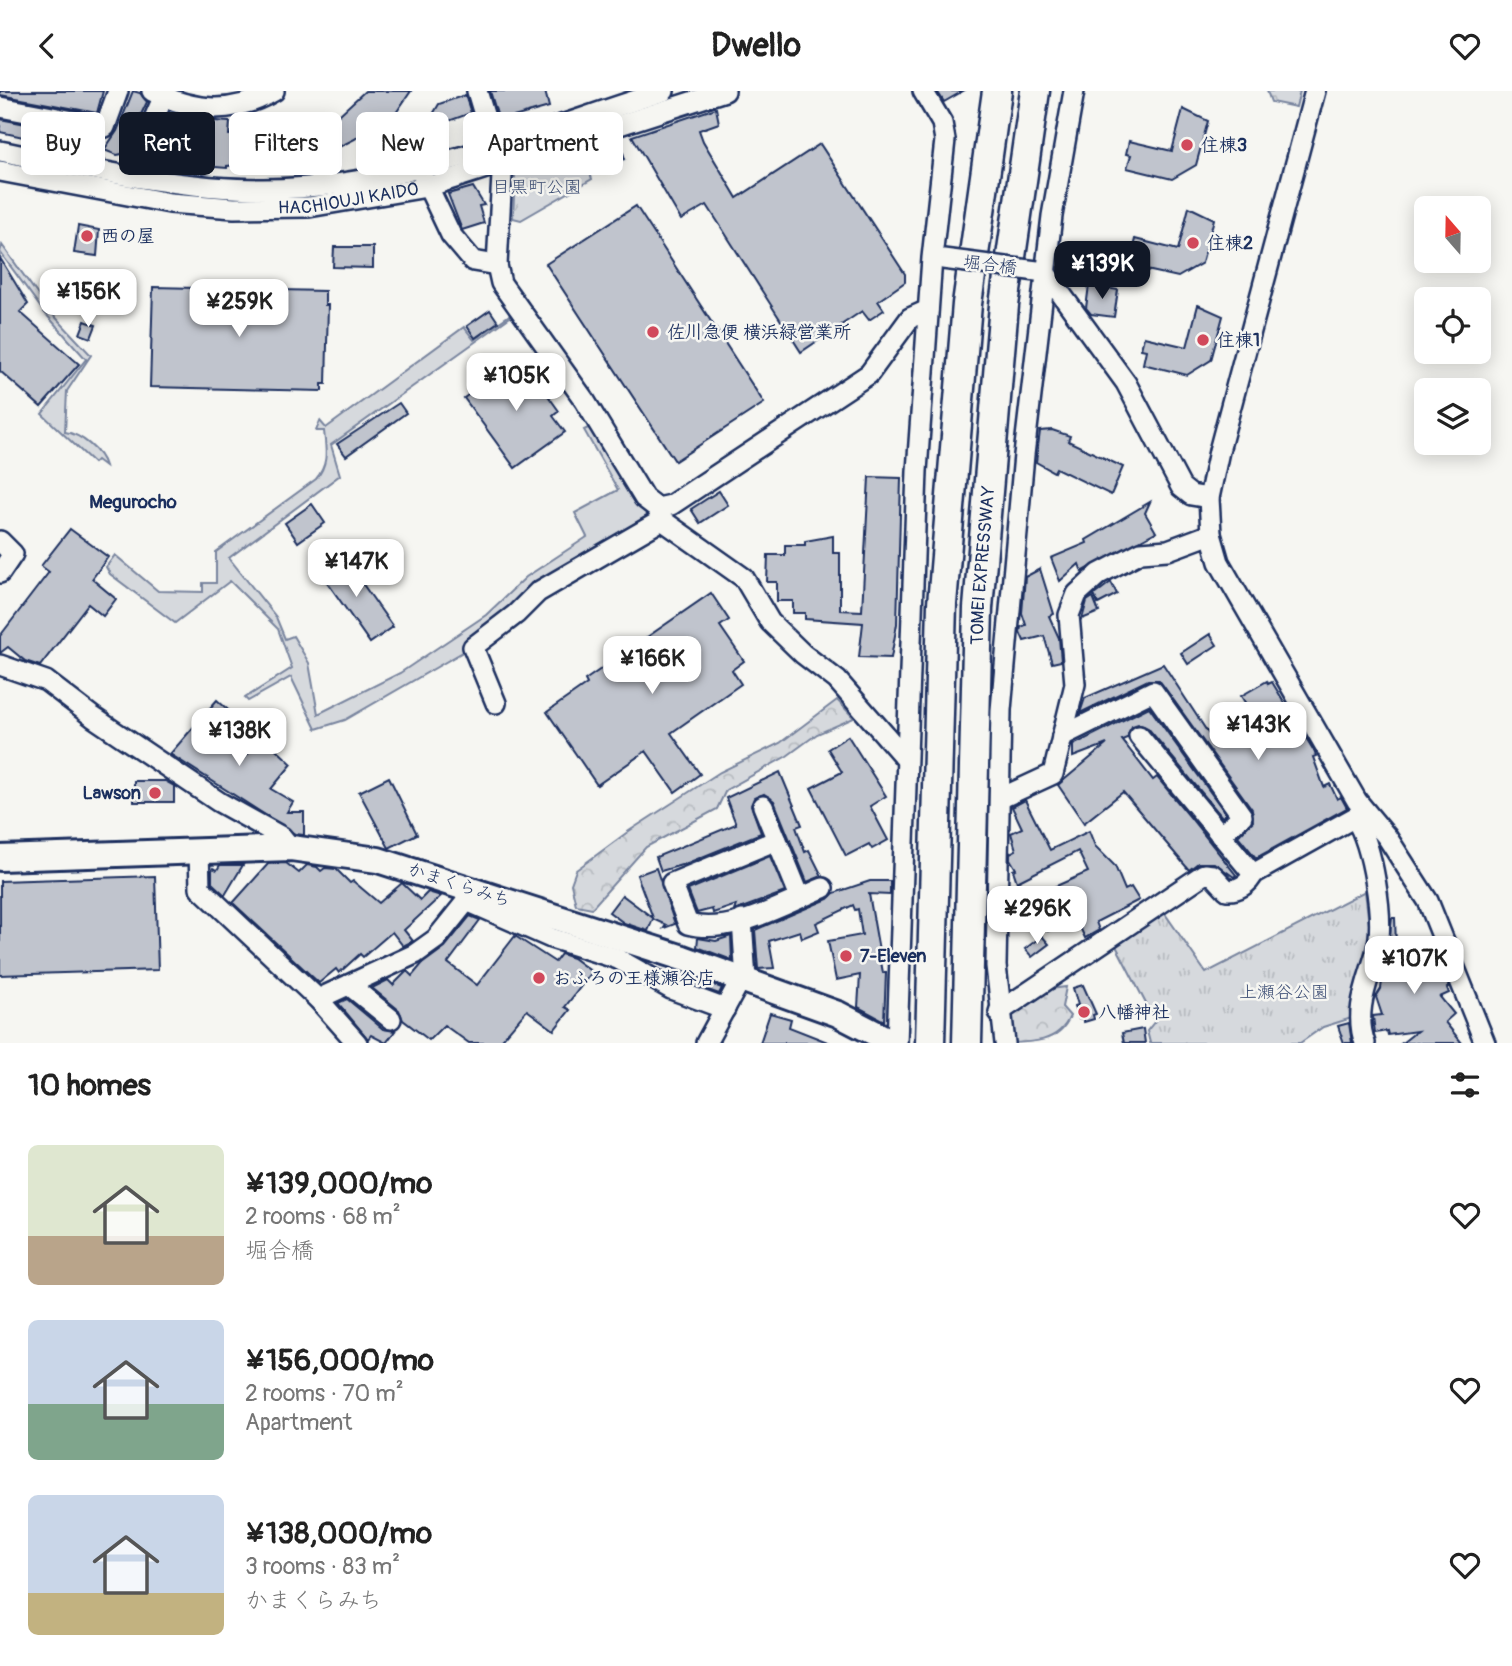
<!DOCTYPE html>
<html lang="en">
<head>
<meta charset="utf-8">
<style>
  body { margin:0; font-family:Pangolin,"Klee One",sans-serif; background:#f6f6f6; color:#222; height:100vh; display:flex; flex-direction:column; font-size:26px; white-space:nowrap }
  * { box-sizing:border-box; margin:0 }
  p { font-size:23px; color:#767676 }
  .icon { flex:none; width:38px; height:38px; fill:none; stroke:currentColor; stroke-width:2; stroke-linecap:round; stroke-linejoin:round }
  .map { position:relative; height:952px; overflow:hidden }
  .panel { display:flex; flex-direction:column; background:#fff; flex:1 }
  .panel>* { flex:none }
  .hud { position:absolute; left:21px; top:21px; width:700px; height:63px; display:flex; gap:14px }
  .needle { width:46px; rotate:340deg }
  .fabs { position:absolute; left:1414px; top:105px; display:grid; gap:14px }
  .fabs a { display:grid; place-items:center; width:77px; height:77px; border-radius:10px; background:#fff; box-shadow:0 4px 18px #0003; font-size:35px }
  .price { position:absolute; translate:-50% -60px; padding:0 16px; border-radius:14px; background:#fff; color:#222; font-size:23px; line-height:46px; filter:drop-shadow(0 2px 4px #0008) }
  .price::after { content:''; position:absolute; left:50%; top:42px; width:21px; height:16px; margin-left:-10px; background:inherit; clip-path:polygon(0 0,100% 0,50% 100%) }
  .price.selected { background:#111827; color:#fff }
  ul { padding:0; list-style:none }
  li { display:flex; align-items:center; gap:21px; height:175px; padding:0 28px }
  li span { display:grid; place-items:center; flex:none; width:196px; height:140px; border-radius:10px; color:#555 }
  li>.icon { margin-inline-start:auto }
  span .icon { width:84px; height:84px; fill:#fffc; stroke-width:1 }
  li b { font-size:30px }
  h2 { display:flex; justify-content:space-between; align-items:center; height:84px; padding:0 28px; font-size:30px }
  .pill { padding:0 24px; border-radius:10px; background:#fff; box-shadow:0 4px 18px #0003; font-size:24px; line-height:63px }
  .pill.selected { background:#111827; color:#fff }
  header { display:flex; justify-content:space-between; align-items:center; height:91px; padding:0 28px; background:#fff; font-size:32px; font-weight:700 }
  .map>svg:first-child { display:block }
  .grass { fill:#d6d9dd; stroke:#78849e; stroke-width:2 }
  .forest { fill:url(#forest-crowns); stroke:#78849e; stroke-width:2 }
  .park { fill:url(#park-tufts); stroke:#78849e; stroke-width:2 }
  .building { fill:#c0c4cd; stroke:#1b2f5e; stroke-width:2 }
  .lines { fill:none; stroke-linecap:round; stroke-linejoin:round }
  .minor-casing { stroke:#1b2f5e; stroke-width:24 }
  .major-casing { stroke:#1b2f5e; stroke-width:30 }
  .highway-casing { stroke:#1b2f5e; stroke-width:33 }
  .minor { stroke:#f6f6f2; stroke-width:19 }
  .major { stroke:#f6f6f2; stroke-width:24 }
  .highway { stroke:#f6f6f2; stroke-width:28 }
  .minor-bridge-casing { stroke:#1b2f5e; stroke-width:24; stroke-linecap:butt }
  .minor-bridge { stroke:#f6f6f2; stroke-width:19 }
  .poi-dot { fill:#d1495b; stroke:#f6f6f2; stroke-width:2.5 }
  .labels { text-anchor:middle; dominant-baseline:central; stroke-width:5; stroke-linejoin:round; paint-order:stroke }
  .poi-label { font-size:18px; font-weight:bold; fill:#1b2f5e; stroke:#f6f6f2; text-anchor:start }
  .park-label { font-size:18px; fill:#405177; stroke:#f6f6f2 }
  .street-label { font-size:18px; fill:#1b2f5e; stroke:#f6f6f2 }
  .neighbourhood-label { font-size:19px; font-weight:bold; fill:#1b2f5e; stroke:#f6f6f2 }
</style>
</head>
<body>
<header><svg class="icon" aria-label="back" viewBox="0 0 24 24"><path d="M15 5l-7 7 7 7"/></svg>Dwello<svg class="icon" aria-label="heart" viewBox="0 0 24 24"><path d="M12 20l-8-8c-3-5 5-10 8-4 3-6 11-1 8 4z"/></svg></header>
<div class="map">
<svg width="1512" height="952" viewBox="0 0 1512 952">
  <defs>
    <pattern id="forest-crowns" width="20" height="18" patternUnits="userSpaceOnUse" patternTransform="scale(1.75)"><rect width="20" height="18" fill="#d6d9dd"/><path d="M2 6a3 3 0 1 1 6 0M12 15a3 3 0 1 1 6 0" fill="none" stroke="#b7bbc0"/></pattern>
    <pattern id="park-tufts" width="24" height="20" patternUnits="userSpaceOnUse" patternTransform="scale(1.75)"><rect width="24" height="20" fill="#d6d9dd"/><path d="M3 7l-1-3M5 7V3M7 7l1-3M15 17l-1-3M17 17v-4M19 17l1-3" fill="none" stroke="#b7bbc0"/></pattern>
  </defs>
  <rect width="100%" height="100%" fill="#f6f6f2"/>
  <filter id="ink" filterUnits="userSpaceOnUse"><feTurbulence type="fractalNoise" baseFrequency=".0143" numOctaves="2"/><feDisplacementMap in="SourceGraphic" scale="14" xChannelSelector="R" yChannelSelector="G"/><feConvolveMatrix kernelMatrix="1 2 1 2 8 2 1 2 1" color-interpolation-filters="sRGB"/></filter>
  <g filter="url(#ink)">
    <g class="grass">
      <path d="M2,154L48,218L91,264L67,300L65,341C81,343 101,360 105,375L97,369L94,372L42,323L86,268L44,221L0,161Z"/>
      <path d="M511,223L513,224L331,354L340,384L229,467L276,526L285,548L293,545L309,572L318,623L400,582L486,524L526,486L587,446L575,422L618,399L584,339L594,334L653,428L468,558L345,629L316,638L291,586L248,610L245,607L292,577L278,538L230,490L175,532L110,483L106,476L115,464L158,500L203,501V492H216V461L316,388C329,372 326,360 324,340H316L320,330L326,337L464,236L474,249Z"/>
    </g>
    <g class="forest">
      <path d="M1267,0H1300L1296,16L1271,11Z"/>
      <path d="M837,609L854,627L817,643L787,665L726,699L717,718L646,756L592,817L576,814L571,793L576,779L629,740L720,681L780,652Z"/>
      <path d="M1066,896L1062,916L1070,925C1059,952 1032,952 1001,952L1006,922L1043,899Z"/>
    </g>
    <g class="park">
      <path d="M582,59L592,88L521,129L513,127L515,82Z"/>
      <path d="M1365,800L1370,842L1355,926L1323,936L1300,952H1150L1147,940L1155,930L1115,853L1163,820L1206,882Z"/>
    </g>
    <g class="building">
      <path d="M0,0H103L97,22L0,4Z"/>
      <path d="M133,0L140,2L147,11L122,63L117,64L104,59L117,40Z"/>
      <path d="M365,0H411L385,38L377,30L355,48L329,61L326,58L285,70L227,75V77L152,71L161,43H165L168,27L230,31L229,44L281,41L312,33L313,36L339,24Z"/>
      <path d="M490,0H545L549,16L499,30Z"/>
      <path d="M937,0H963L944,11Z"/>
      <path d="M465,4L471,22L435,35L432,25L439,13Z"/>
      <path d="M716,17L719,32L699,39L703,50L737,107L820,53L905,183V191L878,210L884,219L869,229L862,220L801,261L707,114L681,129L632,45Z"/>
      <path d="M1183,18L1208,30L1196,74L1172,88L1127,77L1131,64L1126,63L1129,50L1172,60Z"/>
      <path d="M0,28L93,46L88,58L74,57L0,41Z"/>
      <path d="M619,49L625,68L599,74L594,56Z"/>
      <path d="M473,96L484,114L479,115L484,132L462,139L448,103Z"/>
      <path d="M636,115L764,312L675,370L546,173Z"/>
      <path d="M1189,116L1214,128L1202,172L1178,186L1133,176L1137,162L1132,161L1135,148L1178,159Z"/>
      <path d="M78,135L99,139L97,165L74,162Z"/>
      <path d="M334,156H373V177L333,176Z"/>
      <path d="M0,167L28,213L20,221L79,273L41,316L0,280Z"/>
      <path d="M1089,194L1118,199L1114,226L1091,223L1086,217Z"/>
      <path d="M153,196L325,200V214H328L326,293H322V300L150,296Z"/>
      <path d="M1198,214L1223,225L1211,269L1187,284L1143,273L1146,259L1141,258L1144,246L1187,256Z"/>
      <path d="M490,219L498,231L475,247L467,235Z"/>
      <path d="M85,230L96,234L91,247L80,243Z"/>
      <path d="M514,271L523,282L529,278L559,320L553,325L565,341L515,377L464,307Z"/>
      <path d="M399,312L406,322L346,365L337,353Z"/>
      <path d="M1052,339L1070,345L1068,350L1123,376L1111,404L1056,377L1054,381L1036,371L1040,340Z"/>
      <path d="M869,386L901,387L897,533L891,567L859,566L863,532L805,528V522H793V510H777V491H767L768,464H785V454H805V450L833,445V462H840V519L862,520Z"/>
      <path d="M719,400L728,414L700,432L691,418Z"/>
      <path d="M1150,411L1145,422L1156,441L1082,481L1079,473L1060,490L1051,467L1087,452L1086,449Z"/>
      <path d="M312,413L325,432L298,451L285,432Z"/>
      <path d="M70,438L108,466L92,488L116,508L103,525L88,513L40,575L25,570L8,556L0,562V545L49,481L41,475Z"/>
      <path d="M343,465L393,536L370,552L320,481Z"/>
      <path d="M1040,478L1054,523L1049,525L1059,547L1061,570L1052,572L1044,545L1024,550L1020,541L1021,536L1026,534L1022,522L1025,486Z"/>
      <path d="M1111,491L1117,503L1098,513L1094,504Z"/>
      <path d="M711,502L729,529L720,535L744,570L732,579L741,593L671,642L700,683L675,701L646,660L597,694L547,621L587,593L585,589Z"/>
      <path d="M1093,506L1099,521L1082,528L1087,510Z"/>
      <path d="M1210,543L1217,554L1188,573L1181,562Z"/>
      <path d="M1163,573L1210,645L1238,632L1237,629L1251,621L1241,605L1267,590L1268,593L1272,591L1314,660L1316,665L1313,666L1324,696L1330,693L1337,708L1341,706L1347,717L1256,767L1238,745L1253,730L1252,718L1159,589H1148L1080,622L1085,607Z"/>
      <path d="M217,609L235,625L220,643L229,650L227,653L244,667L263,646L292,673L271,698L293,711L287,721H304V744L295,743L170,663Z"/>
      <path d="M1149,616L1226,723L1222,726L1148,637L1138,633L1132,635L1127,647L1122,649L1153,689L1157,686L1190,726L1236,784L1234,786L1214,772H1198L1189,779L1123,701L1084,732L1058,694L1107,653L1073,666V654Z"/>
      <path d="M848,645L886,705L870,715L888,749L872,758L869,753L846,765L811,697L842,681L828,658Z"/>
      <path d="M780,681L802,734L796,736L805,761L809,759L822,785L807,791L774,710L764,703L754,707L751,714L761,742L685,773L661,780L656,766L736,733L726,707Z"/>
      <path d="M389,686L417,743L389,757L359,701Z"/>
      <path d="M134,690H165L174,695V711H134Z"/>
      <path d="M1025,709L1050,759L1089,740L1095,755L1115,775L1125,799L1131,796L1139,809L1096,831L1099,839L1085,847L1076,828L1048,840L1039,820L1018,830L1013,827L1009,816L1088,781L1078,760L1017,791L1013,779L1016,778L1010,768V762L1016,759L1011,742L1022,737L1012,716Z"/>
      <path d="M770,765L785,801L734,820L736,814L713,822L712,818L697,822L688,799Z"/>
      <path d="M286,772L299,782L307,774L317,776L321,780L325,777L336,778L350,792L353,790L379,812L402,792L420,809L428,801L441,805L404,839L413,850L403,855L392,841L363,866L360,863L339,882L336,878L319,892L233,812L268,773Z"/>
      <path d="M220,774H243L225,804L212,792V779L213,777L217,779Z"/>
      <path d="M656,777L675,833L664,837L666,834L653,828L648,840L624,832L609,821L622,804L653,827L637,784Z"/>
      <path d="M155,785L158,879L0,884V790Z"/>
      <path d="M870,790H890V804L869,803L883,882H886L884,930L858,916L860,884L836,889L828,850L862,844L858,818L855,819L853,814L816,832L819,840L802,847L800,840L769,850L774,877L758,878L755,839L828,808L834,802Z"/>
      <path d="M470,825L480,829L448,872L477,894L515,845L555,871L561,863L573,867L592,881L565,916L570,919L554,939L527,919L499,952H469L444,934L429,949L403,929L399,919L372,897L388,889L393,894L407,880L412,885L422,873L445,856Z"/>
      <path d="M1392,827H1395L1396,854L1406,850L1411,866L1434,858L1449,896L1447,897L1449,902L1440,906L1454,923L1445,931L1462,952H1402L1417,940L1388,944L1387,940L1375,942L1373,925L1382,924L1376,906L1381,898L1383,881L1389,879L1386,871Z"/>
      <path d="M731,845L732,869L697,856L698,847L716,850Z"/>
      <path d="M1042,845L1049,853L1032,866L1025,858Z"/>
      <path d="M673,879L678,881L722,897L719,903L676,887L671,884Z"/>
      <path d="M1083,894L1096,923L1093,924L1094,928L1084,931L1082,927L1079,928L1075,915L1078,914L1073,897Z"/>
      <path d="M347,908L383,938L395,940L386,952L371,944L368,948L338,912Z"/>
      <path d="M770,922L791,928L789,936L830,952H760Z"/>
      <path d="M1349,932L1352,952H1344L1338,935Z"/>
      <path d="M1143,938L1145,952H1124L1122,942Z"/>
    </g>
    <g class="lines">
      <defs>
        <g id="minor">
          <path d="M152,0C194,21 233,24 274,0"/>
          <path d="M477,0L502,84L497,174L501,192L585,310L644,407L657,417L662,429L744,487L770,531L803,563L837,589L905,667"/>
          <path d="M1315,0L1219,360L1209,407L1211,443L1219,471L1357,710L1387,746L1428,810L1485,952"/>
          <path d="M0,16L105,36L118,0"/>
          <path d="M0,60C87,77 174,98 263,98C401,98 534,41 664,0"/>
          <path id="s1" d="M0,80L170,112L234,117L309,116L427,96L725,0"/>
          <path d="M129,85L166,0"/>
          <path d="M423,85L451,144L473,170L497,174"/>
          <path d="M1038,180L1045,181L1126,292L1181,396L1191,404L1209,407"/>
          <path d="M657,417L671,414L869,283L910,227L928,219"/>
          <path d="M0,450L13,463L0,482"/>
          <path d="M0,574L46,590L93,626L219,711L282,746L291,757"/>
          <path d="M496,612L473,556L516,523L538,501L662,429"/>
          <path d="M1062,645L1153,600L1242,725L1220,744"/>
          <path d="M1139,645L1253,783L1364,721"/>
          <path d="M1001,707L1053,683L1075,593L1069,524L1077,503L1099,483L1141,461L1168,459L1211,443"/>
          <path d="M763,715L800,806"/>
          <path d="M1355,727C1372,753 1385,827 1377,858C1369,889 1353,919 1365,952"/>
          <path d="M777,749L672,792L688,833C730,845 784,813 823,797"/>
          <path d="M199,759L200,797L318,908L357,952"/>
          <path d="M467,810L551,847L618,868L671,898L725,918"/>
          <path d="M742,829L746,889"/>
          <path d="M349,894L391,928"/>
          <path d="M318,908L415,863L436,848L473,802"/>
          <path d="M999,921L1204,783L1213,784L1227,799C1237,800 1249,793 1253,783"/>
          <path d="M706,952L741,888"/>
          <path d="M897,952L917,380L932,167L945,49L942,32L923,0"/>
          <path d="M1005,952L996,875L1001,619L1024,364L1052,125L1074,0"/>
        </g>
        <path id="major" d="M0,767L291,757L378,769L683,867L838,923L894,952"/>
        <g id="highway">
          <path d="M930,952L942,513L967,213L997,0"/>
          <path id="s2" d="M967,952L978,517L1004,214L1035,0"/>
        </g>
      </defs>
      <use href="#minor" class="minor-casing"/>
      <use href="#major" class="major-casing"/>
      <use href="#highway" class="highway-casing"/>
      <use href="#minor" class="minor"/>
      <use href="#major" class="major"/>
      <use href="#highway" class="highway"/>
      <defs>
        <path id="minor-bridge" d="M943,168L1037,180"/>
      </defs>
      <use href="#minor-bridge" class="minor-bridge-casing"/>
      <use href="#minor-bridge" class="minor-bridge"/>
    </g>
  </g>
  <g class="poi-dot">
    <circle cx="1187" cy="54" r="7"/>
    <circle cx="87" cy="145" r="7"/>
    <circle cx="1193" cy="152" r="7"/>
    <circle cx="653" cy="241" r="7"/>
    <circle cx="1203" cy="249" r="7"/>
    <circle cx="155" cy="702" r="7"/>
    <circle cx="846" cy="865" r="7"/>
    <circle cx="539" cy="887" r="7"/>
    <circle cx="1084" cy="921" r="7"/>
  </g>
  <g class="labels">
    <g class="poi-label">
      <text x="1201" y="54">住棟3</text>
      <text x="101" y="145">西の屋</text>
      <text x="1207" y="152">住棟2</text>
      <text x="667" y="241">佐川急便 横浜緑営業所</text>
      <text x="1217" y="249">住棟1</text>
      <text x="141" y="702" text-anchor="end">Lawson</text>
      <text x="860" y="865">7-Eleven</text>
      <text x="553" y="887">おふろの王様瀬谷店</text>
      <text x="1098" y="921">八幡神社</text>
    </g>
    <g class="park-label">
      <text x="537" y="96">目黒町公園</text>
      <text x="1284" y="901">上瀬谷公園</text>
    </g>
    <g class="street-label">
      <text stroke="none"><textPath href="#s1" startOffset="352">HACHIOUJI KAIDO</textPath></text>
      <text transform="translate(990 174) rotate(7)">堀合橋</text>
      <text stroke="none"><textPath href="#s2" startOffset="478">TOMEI EXPRESSWAY</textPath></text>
      <text transform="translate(459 794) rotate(18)">かまくらみち</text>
    </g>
    <g class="neighbourhood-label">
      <text x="133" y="411">Megurocho</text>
    </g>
  </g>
</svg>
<div class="fabs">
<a><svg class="needle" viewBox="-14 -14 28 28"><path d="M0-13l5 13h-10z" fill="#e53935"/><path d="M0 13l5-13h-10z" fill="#767676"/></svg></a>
<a><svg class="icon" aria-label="locate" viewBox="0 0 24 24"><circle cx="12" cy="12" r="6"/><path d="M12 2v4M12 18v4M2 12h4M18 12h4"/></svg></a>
<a><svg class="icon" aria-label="layers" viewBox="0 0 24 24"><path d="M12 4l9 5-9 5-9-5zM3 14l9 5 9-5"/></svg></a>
</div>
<b class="price selected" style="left:1102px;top:210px">¥139K</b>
<b class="price" style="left:88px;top:238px">¥156K</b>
<b class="price" style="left:239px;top:248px">¥259K</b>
<b class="price" style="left:516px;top:322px">¥105K</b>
<b class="price" style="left:356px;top:508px">¥147K</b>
<b class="price" style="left:652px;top:605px">¥166K</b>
<b class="price" style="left:1258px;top:671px">¥143K</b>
<b class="price" style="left:239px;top:677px">¥138K</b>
<b class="price" style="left:1037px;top:855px">¥296K</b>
<b class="price" style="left:1414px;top:905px">¥107K</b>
<div class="hud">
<a class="pill">Buy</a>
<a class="pill selected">Rent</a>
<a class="pill">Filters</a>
<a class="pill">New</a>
<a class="pill">Apartment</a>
</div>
</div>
<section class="panel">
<h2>10 homes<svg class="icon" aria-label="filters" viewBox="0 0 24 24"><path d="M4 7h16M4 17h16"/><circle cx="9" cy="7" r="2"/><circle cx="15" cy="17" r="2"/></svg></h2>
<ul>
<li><span style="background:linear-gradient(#dfe7d0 65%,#b9a48a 0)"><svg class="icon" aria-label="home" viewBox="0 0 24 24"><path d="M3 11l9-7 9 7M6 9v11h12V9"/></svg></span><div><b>¥139,000/mo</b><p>2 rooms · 68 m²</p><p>堀合橋</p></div><svg class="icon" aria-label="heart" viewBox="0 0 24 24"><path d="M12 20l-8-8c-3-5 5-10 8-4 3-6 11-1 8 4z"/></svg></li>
<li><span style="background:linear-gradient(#c9d6e8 60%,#7fa58c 0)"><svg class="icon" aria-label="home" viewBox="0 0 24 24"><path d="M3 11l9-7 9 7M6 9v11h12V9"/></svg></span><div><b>¥156,000/mo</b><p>2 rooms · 70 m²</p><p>Apartment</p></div><svg class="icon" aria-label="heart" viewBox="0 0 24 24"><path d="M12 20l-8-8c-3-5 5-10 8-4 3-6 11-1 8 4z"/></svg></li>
<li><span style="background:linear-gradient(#c9d6e8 70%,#c2b280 0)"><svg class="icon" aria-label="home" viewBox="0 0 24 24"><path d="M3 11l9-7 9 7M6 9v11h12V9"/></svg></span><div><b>¥138,000/mo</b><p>3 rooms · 83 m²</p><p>かまくらみち</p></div><svg class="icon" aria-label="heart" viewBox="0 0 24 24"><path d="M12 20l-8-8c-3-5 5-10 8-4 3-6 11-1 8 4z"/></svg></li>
</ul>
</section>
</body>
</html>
